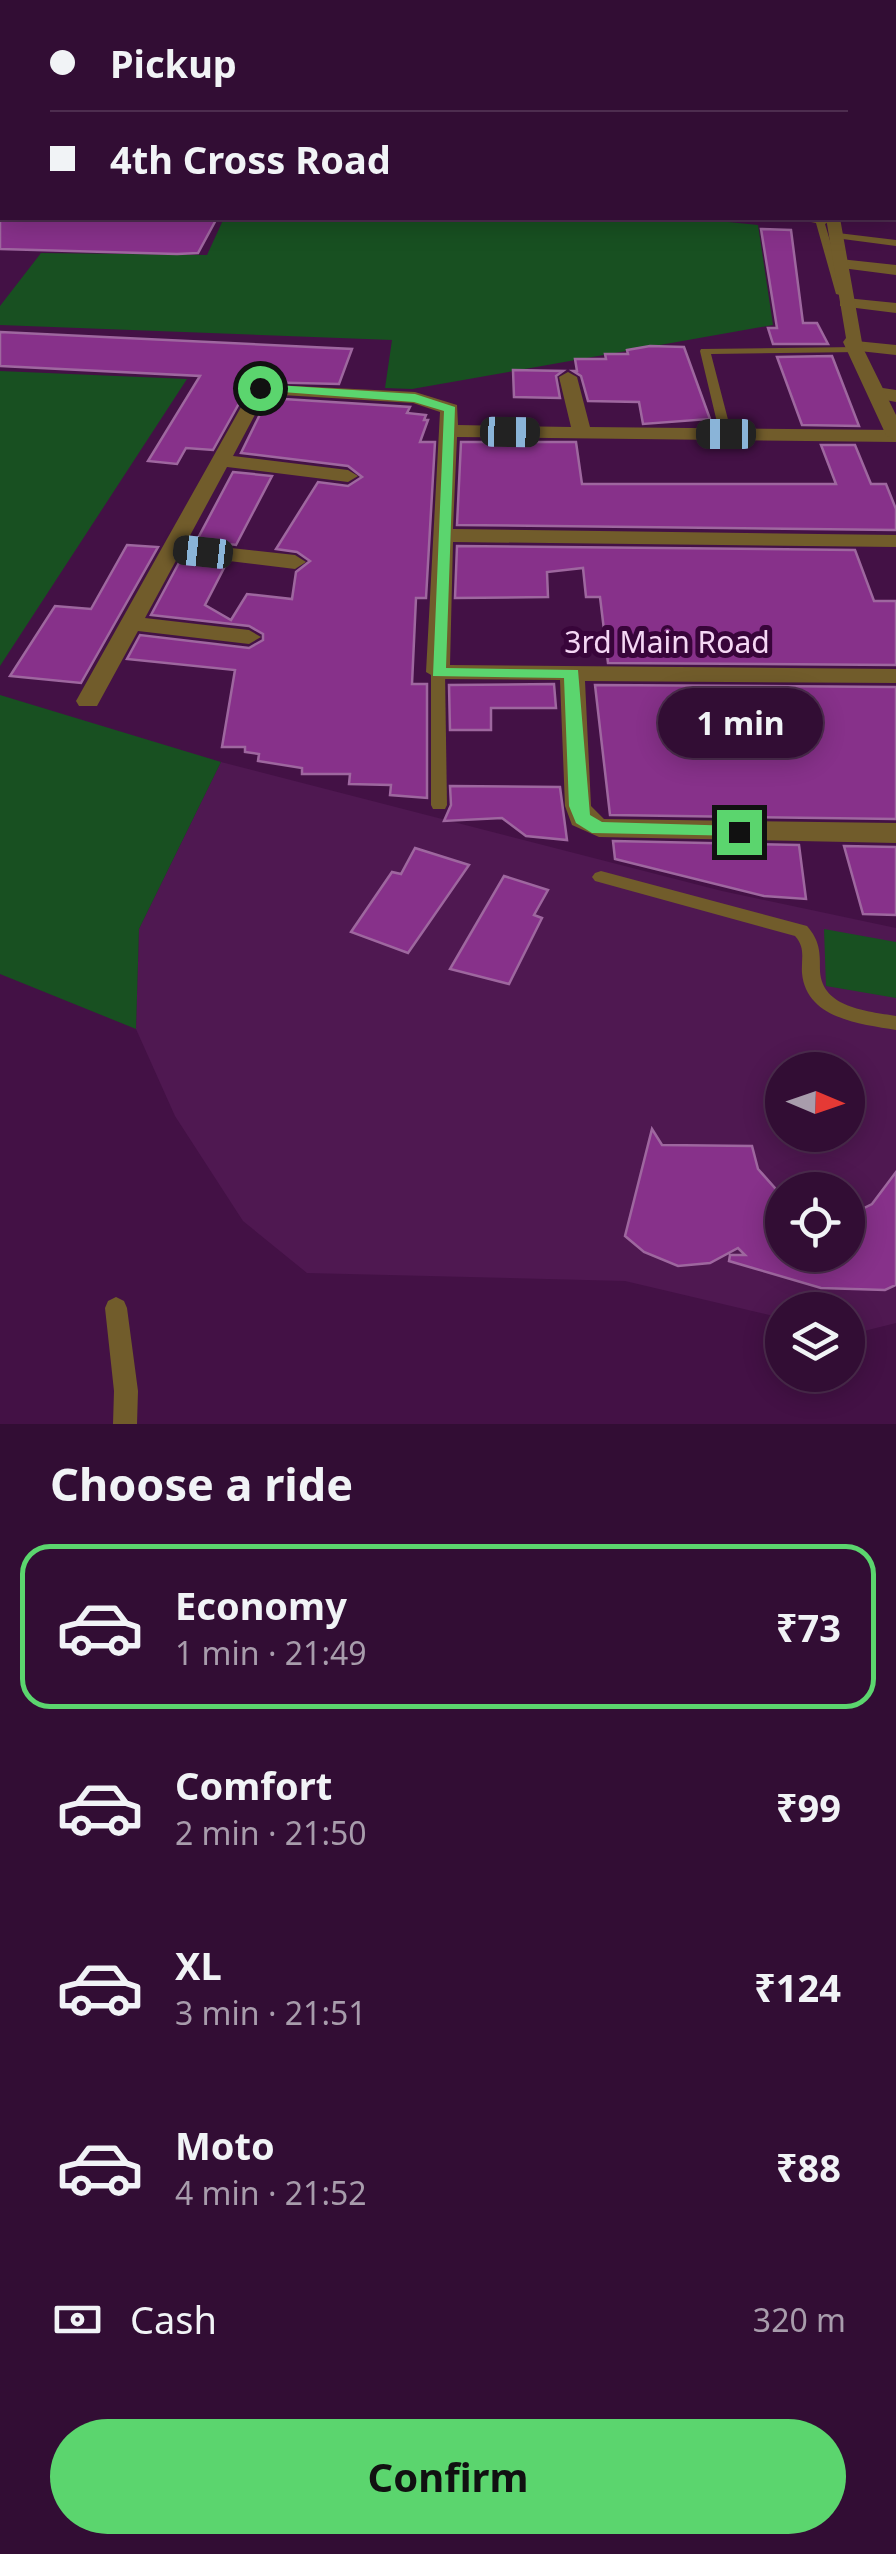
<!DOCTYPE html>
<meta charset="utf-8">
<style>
:root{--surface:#320d34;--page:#3a163c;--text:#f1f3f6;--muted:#a89cac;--line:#4d2d4f;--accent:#5bd56e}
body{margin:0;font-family:"Noto Sans",sans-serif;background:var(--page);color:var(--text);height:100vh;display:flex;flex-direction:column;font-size:38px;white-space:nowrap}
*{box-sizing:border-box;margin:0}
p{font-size:32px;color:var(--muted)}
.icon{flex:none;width:55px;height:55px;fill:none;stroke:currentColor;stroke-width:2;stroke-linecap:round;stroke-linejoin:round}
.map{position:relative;height:1424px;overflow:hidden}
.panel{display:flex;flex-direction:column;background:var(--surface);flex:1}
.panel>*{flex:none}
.banner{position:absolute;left:0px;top:0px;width:898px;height:220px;box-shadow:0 5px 25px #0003,0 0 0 2px var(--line);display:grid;align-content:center;height:220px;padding:0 50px;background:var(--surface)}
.needle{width:65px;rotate:92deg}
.buttons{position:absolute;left:765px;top:1052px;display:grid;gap:20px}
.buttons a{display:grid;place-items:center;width:100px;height:100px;border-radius:50%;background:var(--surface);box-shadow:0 5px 25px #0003,0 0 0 2px var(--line);font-size:50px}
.end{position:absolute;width:45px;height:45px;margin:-22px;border:12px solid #5bd56e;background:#111;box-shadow:0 0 0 5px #111}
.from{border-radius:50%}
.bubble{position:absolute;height:70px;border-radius:35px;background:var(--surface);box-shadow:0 5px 25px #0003,0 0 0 2px var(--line);font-size:32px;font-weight:700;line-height:70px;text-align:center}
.car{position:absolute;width:30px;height:60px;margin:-30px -15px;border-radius:12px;box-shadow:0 0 8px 2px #0007;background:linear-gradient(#222 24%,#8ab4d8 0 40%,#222 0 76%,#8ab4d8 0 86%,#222 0)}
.banner b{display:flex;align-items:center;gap:35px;height:95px;font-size:38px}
.banner b+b{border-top:2px solid var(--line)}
.banner i{width:25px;height:25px;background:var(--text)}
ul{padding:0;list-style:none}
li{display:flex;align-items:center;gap:30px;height:165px;margin:0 20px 15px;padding:0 30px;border:5px solid transparent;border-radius:30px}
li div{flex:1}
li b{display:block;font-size:38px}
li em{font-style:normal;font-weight:700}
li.selected{border-color:var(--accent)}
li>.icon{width:90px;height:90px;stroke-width:1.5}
h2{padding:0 50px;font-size:45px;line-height:120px}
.pay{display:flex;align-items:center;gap:25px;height:110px;padding:0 50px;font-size:38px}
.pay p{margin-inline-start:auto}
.action{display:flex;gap:20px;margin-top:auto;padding:20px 50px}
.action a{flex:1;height:115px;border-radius:60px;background:var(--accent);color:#111;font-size:40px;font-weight:700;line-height:115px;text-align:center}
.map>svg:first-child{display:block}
.built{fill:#4f1851;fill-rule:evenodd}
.green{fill:#185021}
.building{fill:#87318a;stroke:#9e679f;stroke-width:2.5}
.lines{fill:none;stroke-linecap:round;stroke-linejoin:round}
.service{fill:#715c2b;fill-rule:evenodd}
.minor{fill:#715c2b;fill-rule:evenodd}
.tertiary{fill:#715c2b;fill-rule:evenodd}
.secondary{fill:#99771e;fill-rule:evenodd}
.route{fill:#5bd56e}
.labels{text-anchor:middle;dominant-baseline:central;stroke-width:10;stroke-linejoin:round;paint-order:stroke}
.street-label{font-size:30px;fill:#f5d7f5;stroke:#38053a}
</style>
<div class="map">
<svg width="896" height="1424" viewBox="0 0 896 1424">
<rect width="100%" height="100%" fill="#431145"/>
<path class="built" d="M 221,762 L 722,891 L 896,928 L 896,1323 L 852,1334 L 848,1333 L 848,1310 L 782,1310 L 782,1318 L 625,1281 L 307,1273 L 243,1221 L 175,1116 L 136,1029 L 139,929 ZM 782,1070 L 848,1070 L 848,1135 L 782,1135 ZM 782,1190 L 848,1190 L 848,1255 L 782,1255 Z"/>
<g class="green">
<path d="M 224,218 L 688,218 L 758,225 L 773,325 L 412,389 L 385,388 L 392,340 L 0,325 L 0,306 L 41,253 L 207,255 Z"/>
<path d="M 0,371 L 187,379 L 0,666 Z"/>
<path d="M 0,695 L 221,762 L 139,929 L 136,1029 L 0,974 Z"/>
<path d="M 824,929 L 896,942 L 896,998 L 826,986 Z"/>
</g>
<g class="building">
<path d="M 0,218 L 217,218 L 198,253 L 177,254 L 0,249 Z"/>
<path d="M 761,229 L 791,230 L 803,323 L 817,323 L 828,344 L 773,344 L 768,328 L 777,328 Z"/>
<path d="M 0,332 L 352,349 L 339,384 L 251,382 L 213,450 L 186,448 L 177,464 L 148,461 L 200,376 L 0,366 Z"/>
<path d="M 650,346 L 684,347 L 710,419 L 643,424 L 639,402 L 588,401 L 581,376 L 573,371 L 577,371 L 575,359 L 606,359 L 605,354 L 628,354 L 627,350 Z"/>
<path d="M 832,356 L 859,426 L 802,425 L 777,357 Z"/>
<path d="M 513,370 L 563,371 L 556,376 L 560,398 L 514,397 Z"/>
<path d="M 268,398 L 410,407 L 407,413 L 426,415 L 424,420 L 428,420 L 420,442 L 435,442 L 426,598 L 416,598 L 412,684 L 427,684 L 427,798 L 390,795 L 391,785 L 349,784 L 350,774 L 302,774 L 302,768 L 258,761 L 259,754 L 245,752 L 245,747 L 222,747 L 235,670 L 127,659 L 140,635 L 249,648 L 263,640 L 263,634 L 249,626 L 151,615 L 181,559 L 226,564 L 205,605 L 231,620 L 247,594 L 292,599 L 296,572 L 310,561 L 297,552 L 276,549 L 318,482 L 348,486 L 362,477 L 348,466 L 241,453 Z"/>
<path d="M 461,442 L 576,442 L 582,484 L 836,484 L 821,445 L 855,445 L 871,484 L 886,484 L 896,509 L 896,530 L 457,525 Z"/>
<path d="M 233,472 L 272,476 L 236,545 L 197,540 Z"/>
<path d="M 127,545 L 158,547 L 81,683 L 10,676 L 55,606 L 91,609 Z"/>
<path d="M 457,546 L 855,550 L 874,601 L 896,601 L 896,665 L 608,663 L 600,597 L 586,597 L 583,568 L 547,572 L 548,597 L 455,598 Z"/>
<path d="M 554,684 L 556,708 L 491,708 L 491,730 L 450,730 L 449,685 Z"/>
<path d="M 595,685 L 896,687 L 896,819 L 610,815 Z"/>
<path d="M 450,786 L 560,787 L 567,840 L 526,836 L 502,818 L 444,821 L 451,805 Z"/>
<path d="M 613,841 L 799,845 L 806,899 L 764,896 L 615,859 Z"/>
<path d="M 844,846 L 896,847 L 896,915 L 863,914 Z"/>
<path d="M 415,848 L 469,865 L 408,953 L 351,932 L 392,872 L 401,874 Z"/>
<path d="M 504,876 L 548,890 L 534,915 L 542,918 L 509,984 L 450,969 Z"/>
<path d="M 652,1129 L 662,1145 L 752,1146 L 758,1169 L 782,1196 L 782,1255 L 848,1255 L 848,1216 L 872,1204 L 896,1172 L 896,1285 L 885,1290 L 821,1288 L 729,1261 L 730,1255 L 745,1255 L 738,1248 L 710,1263 L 678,1266 L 644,1252 L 625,1236 Z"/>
</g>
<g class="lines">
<g class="service">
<path d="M 791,218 L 817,218 L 830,221 L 825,224 L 846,294 L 844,296 L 836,294 L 816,223 Z"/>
<path d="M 838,233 L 896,240 L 896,246 L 835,238 L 835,234 Z"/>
<path d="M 856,347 L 860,348 L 860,352 L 711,354 L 732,435 L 726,438 L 720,435 L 700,351 L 701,349 Z"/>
<path d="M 438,668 L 445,672 L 447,805 L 445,809 L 433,809 L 431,805 L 431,672 Z"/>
<path d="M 601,871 L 807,926 C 820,941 820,952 820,971 C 822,1008 867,1011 896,1016 L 896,1030 C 861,1024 806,1019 802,973 C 801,959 806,948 795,936 L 595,881 L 592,877 L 595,873 Z"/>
<path d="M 116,1297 L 124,1301 L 127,1308 L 138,1391 L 137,1424 L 113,1424 L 114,1391 L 105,1308 L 108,1301 Z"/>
</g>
<g class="minor">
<path d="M 0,0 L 38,0 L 39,2 L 0,4 Z"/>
<rect x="575" y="0" width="10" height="2"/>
<path d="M 625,0 L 635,0 L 636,2 L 626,2 Z"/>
<path d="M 757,0 L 842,0 L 843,2 L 760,2 Z"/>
<path d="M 895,1 L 896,1 L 896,7 L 891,2 Z"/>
<rect x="895" y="33" width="1" height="6"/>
<rect x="895" y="55" width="1" height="6"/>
<rect x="895" y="87" width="1" height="8"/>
<rect x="895" y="108" width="1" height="8"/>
<rect x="895" y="131" width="1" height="8"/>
<rect x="895" y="154" width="1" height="8"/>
<rect x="895" y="176" width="1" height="8"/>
<path d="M 840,259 L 896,265 L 896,275 L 834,267 L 834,261 Z"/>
<path d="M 846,298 L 896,303 L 896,313 L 840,306 L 840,300 Z"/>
<path d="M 856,341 L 896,345 L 896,355 L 850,350 L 847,346 Z"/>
<path d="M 568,372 L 577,377 L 590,427 L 896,430 L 896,442 L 457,437 L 453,529 L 896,535 L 896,547 L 453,542 L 450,665 L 896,669 L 896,683 L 585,681 L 591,806 L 604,819 L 896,823 L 896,843 L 599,837 L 572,825 L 565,806 L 560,680 L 438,679 L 426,672 L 440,412 L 413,403 L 266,394 L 233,456 L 348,470 L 358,476 L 348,482 L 227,467 L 186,543 L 295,555 L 306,562 L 295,569 L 179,555 L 145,618 L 249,630 L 261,637 L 249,644 L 138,631 L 97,706 L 79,706 L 76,701 L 254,384 L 415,392 L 457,405 L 458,425 L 571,427 L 559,377 Z"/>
<path d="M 876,387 L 896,390 L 896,402 L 870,397 L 867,393 Z"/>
</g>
<path class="tertiary" d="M 826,218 L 840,218 L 863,348 L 896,415 L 896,441 L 886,435 L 843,342 L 846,338 Z"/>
<g class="secondary">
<path d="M 699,0 L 710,0 L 711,2 L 701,2 Z"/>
<rect x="0" y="185" width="2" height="8"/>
</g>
</g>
<path class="route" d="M 260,384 L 415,394 L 455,407 L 446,668 L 578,670 L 590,815 L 602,822 L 739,826 L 746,828 L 746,836 L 592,833 L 576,823 L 569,806 L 564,678 L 433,676 L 444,411 L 414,402 L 256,390 Z"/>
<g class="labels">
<g class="street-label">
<text x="667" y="641">3rd Main Road</text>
</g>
</g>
</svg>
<div class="buttons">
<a><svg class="needle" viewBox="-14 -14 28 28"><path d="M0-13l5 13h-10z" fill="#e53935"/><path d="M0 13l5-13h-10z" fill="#a89cac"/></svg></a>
<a><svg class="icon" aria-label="locate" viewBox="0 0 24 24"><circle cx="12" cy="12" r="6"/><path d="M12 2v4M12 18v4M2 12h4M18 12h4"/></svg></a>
<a><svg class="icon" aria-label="layers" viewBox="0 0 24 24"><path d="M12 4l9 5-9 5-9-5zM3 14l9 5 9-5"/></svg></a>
</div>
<i class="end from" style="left:260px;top:388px"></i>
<i class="end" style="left:739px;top:832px"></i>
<div class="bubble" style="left:658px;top:688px;width:165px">1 min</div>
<i class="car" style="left:510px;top:432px;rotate:91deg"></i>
<i class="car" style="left:726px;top:434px;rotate:270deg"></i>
<i class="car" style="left:203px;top:552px;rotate:276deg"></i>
<div class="banner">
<b><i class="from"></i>Pickup</b>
<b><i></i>4th Cross Road</b>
</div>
</div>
<section class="panel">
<h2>Choose a ride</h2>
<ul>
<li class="selected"><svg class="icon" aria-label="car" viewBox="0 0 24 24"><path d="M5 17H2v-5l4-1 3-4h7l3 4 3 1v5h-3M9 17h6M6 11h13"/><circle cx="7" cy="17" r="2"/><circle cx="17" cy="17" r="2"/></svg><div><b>Economy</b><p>1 min · 21:49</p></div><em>₹73</em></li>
<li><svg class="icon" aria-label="car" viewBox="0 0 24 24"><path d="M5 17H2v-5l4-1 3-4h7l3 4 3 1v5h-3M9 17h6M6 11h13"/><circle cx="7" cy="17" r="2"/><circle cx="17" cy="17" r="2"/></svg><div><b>Comfort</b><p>2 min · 21:50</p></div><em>₹99</em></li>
<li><svg class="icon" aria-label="car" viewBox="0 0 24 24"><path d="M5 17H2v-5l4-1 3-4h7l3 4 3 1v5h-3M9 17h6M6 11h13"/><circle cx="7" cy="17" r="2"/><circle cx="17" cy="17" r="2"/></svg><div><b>XL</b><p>3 min · 21:51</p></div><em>₹124</em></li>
<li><svg class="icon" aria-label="car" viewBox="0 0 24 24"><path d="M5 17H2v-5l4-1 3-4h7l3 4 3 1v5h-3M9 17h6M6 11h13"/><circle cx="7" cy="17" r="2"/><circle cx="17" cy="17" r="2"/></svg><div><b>Moto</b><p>4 min · 21:52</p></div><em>₹88</em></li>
</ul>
<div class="pay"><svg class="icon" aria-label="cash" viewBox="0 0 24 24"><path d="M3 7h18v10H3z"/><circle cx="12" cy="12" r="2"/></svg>Cash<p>320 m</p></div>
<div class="action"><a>Confirm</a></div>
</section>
